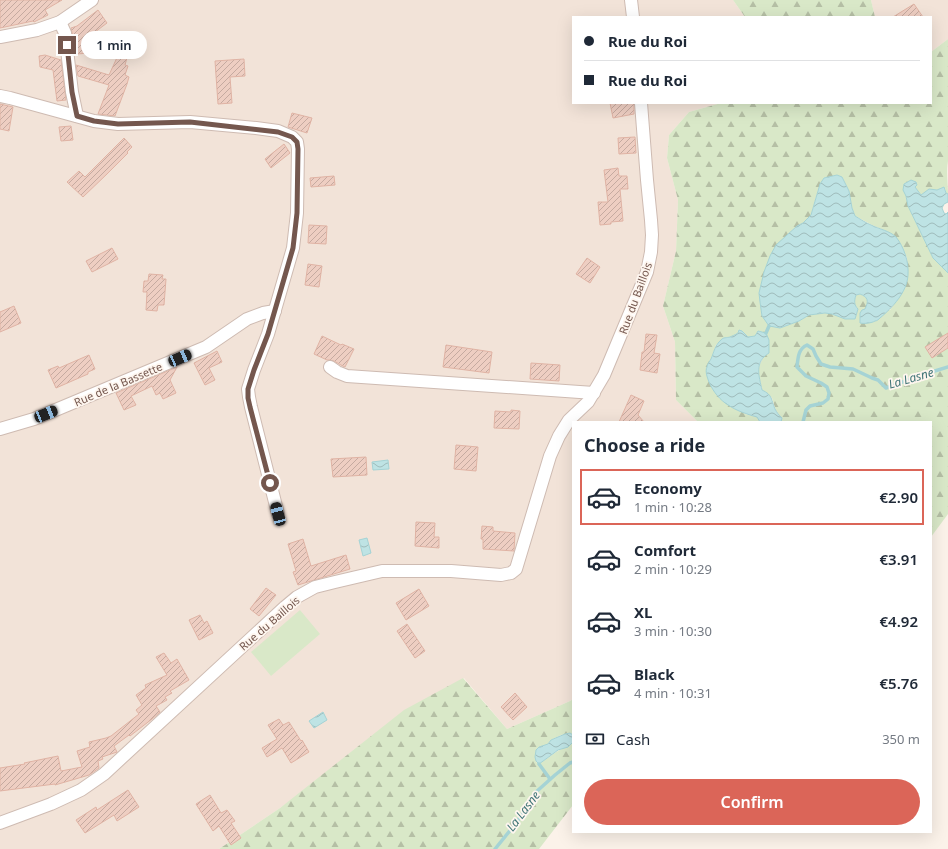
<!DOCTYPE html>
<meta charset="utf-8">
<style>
:root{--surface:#fff;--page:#f2f2f3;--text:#1f2937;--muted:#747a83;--line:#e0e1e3;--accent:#db6558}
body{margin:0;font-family:"Noto Sans",sans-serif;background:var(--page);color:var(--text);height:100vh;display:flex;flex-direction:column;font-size:15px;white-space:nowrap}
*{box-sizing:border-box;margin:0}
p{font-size:13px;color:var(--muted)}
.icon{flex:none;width:22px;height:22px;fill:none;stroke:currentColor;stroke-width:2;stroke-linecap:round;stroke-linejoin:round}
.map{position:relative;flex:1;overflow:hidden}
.details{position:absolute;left:572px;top:421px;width:360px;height:412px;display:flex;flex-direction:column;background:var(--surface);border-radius:0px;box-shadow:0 4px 16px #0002}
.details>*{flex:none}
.hud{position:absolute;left:572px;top:16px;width:360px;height:88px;border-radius:0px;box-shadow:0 4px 16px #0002;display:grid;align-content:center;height:88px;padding:0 12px;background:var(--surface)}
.end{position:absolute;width:18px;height:18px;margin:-9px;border:5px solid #74574e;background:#fff;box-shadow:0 0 0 2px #fff}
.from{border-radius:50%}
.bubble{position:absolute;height:28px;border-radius:14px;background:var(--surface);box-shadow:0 4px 16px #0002;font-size:13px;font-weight:600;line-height:28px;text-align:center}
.car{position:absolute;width:12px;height:24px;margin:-12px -6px;border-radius:5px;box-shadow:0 0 3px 1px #0007;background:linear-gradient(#222 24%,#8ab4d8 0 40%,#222 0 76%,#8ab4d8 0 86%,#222 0)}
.hud b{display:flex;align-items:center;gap:14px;height:38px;font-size:15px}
.hud b+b{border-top:1px solid var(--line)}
.hud i{width:10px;height:10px;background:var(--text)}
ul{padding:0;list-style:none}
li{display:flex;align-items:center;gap:12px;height:56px;margin:0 8px 6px;padding:0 4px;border:2px solid transparent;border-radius:0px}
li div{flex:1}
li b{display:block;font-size:15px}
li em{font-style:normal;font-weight:600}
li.current{border-color:var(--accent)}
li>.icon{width:36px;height:36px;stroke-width:1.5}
h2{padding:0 12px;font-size:18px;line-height:48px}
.pay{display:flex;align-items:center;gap:10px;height:44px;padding:0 12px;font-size:15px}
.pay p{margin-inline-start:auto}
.action{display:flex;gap:8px;margin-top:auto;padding:8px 12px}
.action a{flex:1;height:46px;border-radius:24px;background:var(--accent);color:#fff;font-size:16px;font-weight:600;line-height:46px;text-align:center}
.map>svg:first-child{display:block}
.residential{fill:#f2e3d8}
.forest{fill:url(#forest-firs);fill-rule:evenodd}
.pitch{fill:#d9e8c8}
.water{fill:url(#water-waves);stroke:#a5d3d5}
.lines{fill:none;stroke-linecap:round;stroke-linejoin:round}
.stream{stroke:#a5d3d5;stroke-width:3.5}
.building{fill:url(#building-hatch);stroke:#e0b3a4}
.minor-casing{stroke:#cebbb2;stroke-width:14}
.minor{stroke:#fff;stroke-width:12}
.route{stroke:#74574e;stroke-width:5}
.labels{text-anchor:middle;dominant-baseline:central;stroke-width:3.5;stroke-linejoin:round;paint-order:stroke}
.street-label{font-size:11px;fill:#74574e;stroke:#fef6ef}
.water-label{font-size:12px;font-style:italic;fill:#427678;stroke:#fef6ef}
</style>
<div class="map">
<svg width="948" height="849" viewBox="0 0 948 849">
<defs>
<pattern id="forest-firs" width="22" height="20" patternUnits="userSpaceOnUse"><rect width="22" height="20" fill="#d9e8c8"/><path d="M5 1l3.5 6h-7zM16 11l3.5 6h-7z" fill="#b5bfa5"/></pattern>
<pattern id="water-waves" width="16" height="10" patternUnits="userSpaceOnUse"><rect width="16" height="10" fill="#bee3e4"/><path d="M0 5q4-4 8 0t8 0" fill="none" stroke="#9fbbbb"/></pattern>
<pattern id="building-hatch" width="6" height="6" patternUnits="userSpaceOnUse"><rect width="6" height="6" fill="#eecec2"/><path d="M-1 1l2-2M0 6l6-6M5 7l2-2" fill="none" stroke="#c5aaa0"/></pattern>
</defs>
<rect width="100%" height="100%" fill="#fbf2e9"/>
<g class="residential">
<path d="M 0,0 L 733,0 L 745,17 L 573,17 L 573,103 L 721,103 L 689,112 L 669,135 L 667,158 L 678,200 L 676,251 L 663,306 L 675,342 L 676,400 L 698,422 L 573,422 L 573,699 L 570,701 L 507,729 L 464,678 L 280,808 L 219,849 L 0,849 Z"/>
<path d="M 871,0 L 948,0 L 948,39 L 931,52 L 931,17 L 875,17 Z"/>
</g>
<g class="forest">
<path d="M 733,0 L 871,0 L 875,17 L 745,17 Z"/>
<path d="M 948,39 L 948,161 C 946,171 948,183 948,194 L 946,193 L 945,188 L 921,195 L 915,187 L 916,182 L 906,196 L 908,206 L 933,258 L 948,273 L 948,514 L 931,537 L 931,422 L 781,422 L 782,418 L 776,411 L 772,398 L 762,390 L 758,371 L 760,364 L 764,356 L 769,353 L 769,340 L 755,336 L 748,337 L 742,331 L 731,337 L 724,338 L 716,345 L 711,360 L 707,367 L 745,414 L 757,417 L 760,422 L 698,422 L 676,400 L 675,342 L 663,306 L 676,251 L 678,200 L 667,158 L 669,135 L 689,112 L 721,103 L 931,103 L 931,52 ZM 837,175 L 842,177 L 849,191 L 852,208 L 855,216 L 872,225 L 886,231 L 902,247 L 907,258 L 908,274 L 906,284 L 900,295 L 890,310 L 865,309 C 869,301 868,297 860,294 L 856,295 C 854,301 854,305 858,309 L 856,314 L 845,319 L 832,314 L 825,313 L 809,315 L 799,321 L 780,328 L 762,316 L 759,293 L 787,235 L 797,226 L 803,223 L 811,215 L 818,190 L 824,178 Z"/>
<path d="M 463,678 L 507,729 L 570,701 L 573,699 L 573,735 L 570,733 L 561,735 L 551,740 L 548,744 L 539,747 L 536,750 L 535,757 L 537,763 C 545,761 550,756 556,752 C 563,748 567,747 573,742 L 573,805 L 539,849 L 219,849 L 280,808 L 404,710 Z"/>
</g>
<path class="pitch" d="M 300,610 L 320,634 L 271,676 L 251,652 Z"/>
<g class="water">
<path d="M 837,175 L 842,177 L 849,191 L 852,208 L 855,216 C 860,219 866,223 871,225 C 879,229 890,231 896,237 C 904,247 909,262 908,275 C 907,292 893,307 880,318 C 879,319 877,321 875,321 C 872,323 864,324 860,323 L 860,313 L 862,310 L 865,309 C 869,301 868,297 860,294 L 856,295 C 854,301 854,305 858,309 L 855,319 L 845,319 L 832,314 L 825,313 L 809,315 L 799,321 L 780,328 L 769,326 L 762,316 L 760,302 L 759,293 L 764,272 L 770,256 L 776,245 L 797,226 L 803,223 L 811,215 L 820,184 L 824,178 Z"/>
<path d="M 911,180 L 916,182 L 917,185 L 915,187 L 921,195 L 929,189 L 937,190 L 944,187 L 946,193 L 948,194 L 948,202 L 944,204 L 942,208 L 944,213 L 946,214 L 948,212 L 948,273 L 933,258 L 908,206 L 906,196 L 903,190 L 904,184 Z"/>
<path d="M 739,330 L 742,331 L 748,337 L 755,336 L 758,331 L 766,333 L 769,340 L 769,353 C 754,362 759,376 762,390 C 773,395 771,400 775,409 C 777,413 779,415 782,418 L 781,422 L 760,422 L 757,417 C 735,411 718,403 709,382 C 707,377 705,371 707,367 C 707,364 710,361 711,359 C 714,352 715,345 721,340 C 723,337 727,338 730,337 C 732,336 735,335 738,333 Z"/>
<path d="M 388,460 L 389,469 L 373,470 L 372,462 Z"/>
<path d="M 367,538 L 371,553 L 363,556 L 359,540 Z"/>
<path d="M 323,712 L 327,720 L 314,728 L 309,721 Z"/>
<path d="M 570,733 L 573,735 L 573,742 L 568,747 L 558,750 L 550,756 L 539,764 L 536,761 L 535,757 L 536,750 L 539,747 L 548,744 L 551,740 L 565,734 Z"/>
</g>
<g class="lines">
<g class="stream">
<path d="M 766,333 L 769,326"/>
<path d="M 803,422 L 806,410 L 810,406 L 823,403 L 828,399 L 829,393 L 827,387 L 821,383 L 806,376 L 797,367 C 798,358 798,349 807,345 L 813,349 L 816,356 L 821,364 L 830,367 L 853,369 L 872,378 L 878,380 L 886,388 L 925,374 L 948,367"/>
<path d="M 539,764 L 550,779"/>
<path d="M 495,849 L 517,822 L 536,792 L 555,775 L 570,763 L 573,762"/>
</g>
</g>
<g class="building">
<path d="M 0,0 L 62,0 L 45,10 L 48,15 L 34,22 L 33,21 L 0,28 Z"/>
<path d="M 914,4 L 923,17 L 893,17 Z"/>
<path d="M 98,10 L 107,23 L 87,38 L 89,53 L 77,54 L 71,28 L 77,26 Z"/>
<path d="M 120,51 L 128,54 L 125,65 L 128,66 L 125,75 L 129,77 L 127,84 L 115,116 L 98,114 L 109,85 L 78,76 L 76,65 L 109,75 Z"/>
<path d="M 45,55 L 61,60 L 66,100 L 57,101 L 53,70 L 40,67 L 39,56 Z"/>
<path d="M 244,59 L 245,76 L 230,77 L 232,103 L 218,104 L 215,61 Z"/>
<path d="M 610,103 L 634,103 L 634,114 L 613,118 Z"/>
<path d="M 0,104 L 13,107 L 9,131 L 0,129 Z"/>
<path d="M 292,113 L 312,118 L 307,133 L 288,127 Z"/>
<path d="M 71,126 L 73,140 L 61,141 L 59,127 Z"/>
<path d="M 635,137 L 636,153 L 619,154 L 618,138 Z"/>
<path d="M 124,138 L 132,147 L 127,152 L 128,153 L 107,174 L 83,197 L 67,182 L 79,171 L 85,177 Z"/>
<path d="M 284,144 L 290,153 L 271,168 L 265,159 Z"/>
<path d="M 618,168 L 619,176 L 627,176 L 628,189 L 620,189 L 623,221 L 611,222 L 611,224 L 600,225 L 598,202 L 608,202 L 604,170 Z"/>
<path d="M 334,176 L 335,185 L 311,187 L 310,178 Z"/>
<path d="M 309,225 L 327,226 L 326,244 L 308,243 Z"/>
<path d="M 112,248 L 118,259 L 92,272 L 86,261 Z"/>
<path d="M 587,258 L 600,267 L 590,283 L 576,274 Z"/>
<path d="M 308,264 L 322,266 L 319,287 L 305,285 Z"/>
<path d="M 149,274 L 163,275 L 162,279 L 166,279 L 164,305 L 158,305 L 157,311 L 146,310 L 147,292 L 143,292 L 144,281 L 148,281 Z"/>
<path d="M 14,306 L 21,323 L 0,332 L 0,312 Z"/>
<path d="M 948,333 L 948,348 L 932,358 L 925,347 Z"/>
<path d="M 646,334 L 657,335 L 654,353 L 660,354 L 657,373 L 640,370 L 642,352 L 644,352 Z"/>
<path d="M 322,336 L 341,345 L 342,344 L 354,349 L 345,367 L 341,365 L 334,361 L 330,360 L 327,360 L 314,354 Z"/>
<path d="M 446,345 L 492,352 L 489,373 L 443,367 Z"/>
<path d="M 217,351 L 222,362 L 209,368 L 215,380 L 205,385 L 194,363 Z"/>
<path d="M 89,355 L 95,369 L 88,372 L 88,374 L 56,388 L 48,370 L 58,366 L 59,368 Z"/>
<path d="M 531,363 L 560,365 L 559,381 L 530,379 Z"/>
<path d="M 177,367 L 170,380 L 176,393 L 163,399 L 160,393 L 156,395 L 152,386 L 131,396 L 136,405 L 124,410 L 116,393 Z"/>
<path d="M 631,395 L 644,401 L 638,415 L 644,422 L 619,422 Z"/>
<path d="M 511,410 L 520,411 L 519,429 L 494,428 L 495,411 L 511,412 Z"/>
<path d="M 456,445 L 478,447 L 476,471 L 454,469 Z"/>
<path d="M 366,457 L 367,475 L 333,477 L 331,459 Z"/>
<path d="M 416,522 L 435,523 L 434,537 L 439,537 L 439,548 L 415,546 Z"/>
<path d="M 482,526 L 493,527 L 493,531 L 515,533 L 514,551 L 483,549 L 483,539 L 481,539 Z"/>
<path d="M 303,539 L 311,566 L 346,555 L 350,569 L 298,585 L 293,572 L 296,571 L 288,544 Z"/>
<path d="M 266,588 L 276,595 L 259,616 L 250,609 Z"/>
<path d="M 419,589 L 429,606 L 406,620 L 396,603 Z"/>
<path d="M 200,615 L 204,623 L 207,621 L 213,633 L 199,640 L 189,620 Z"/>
<path d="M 407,624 L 425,651 L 415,658 L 397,631 Z"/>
<path d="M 164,653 L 171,663 L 177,659 L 189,680 L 170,691 L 172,693 L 165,697 L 167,700 L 156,706 L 160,712 L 152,719 L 130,736 L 129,735 L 114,746 L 117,752 L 102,757 L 103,759 L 98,761 L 99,768 L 89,775 L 55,785 L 55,784 L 0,791 L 0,768 L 25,764 L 24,763 L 58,756 L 61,771 L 82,767 L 77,751 L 90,747 L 89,742 L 106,738 L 111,736 L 139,714 L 136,710 L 142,705 L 136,695 L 146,688 L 145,685 L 167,675 L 156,657 Z"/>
<path d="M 515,693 L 527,707 L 513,720 L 501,707 Z"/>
<path d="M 279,719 L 283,725 L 289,722 L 301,741 L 302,740 L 309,752 L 291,763 L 282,748 L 267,757 L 262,748 L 277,739 L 268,725 Z"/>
<path d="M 128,790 L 139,807 L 117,821 L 114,815 L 85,833 L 76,820 L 96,807 L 97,810 Z"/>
<path d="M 210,795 L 221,813 L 227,810 L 235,821 L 231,823 L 241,838 L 231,845 L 219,826 L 213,831 L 196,804 Z"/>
</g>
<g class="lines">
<g class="minor-casing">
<g id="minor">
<path d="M 631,0 L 633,17"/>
<path d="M 60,22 L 65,33 L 72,92 L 77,116"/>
<path d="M 0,37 L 37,30 L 60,22 L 92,0"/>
<path d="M 0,96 L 10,98 L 94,121 L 118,124 L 190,122 L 256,128 L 278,131 L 292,137 L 297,142 L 298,149 L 297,213 L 293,248 L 268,334 L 254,370 L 248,389 L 249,397 L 251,407 L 278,514"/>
<path d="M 330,367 L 337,372 L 347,376 L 594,393"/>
<path d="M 0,429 L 34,419 L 194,352 L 206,347 L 247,319 L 263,313 L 275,311"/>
<path d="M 0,823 L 51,804 L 81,790 L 104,774 L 285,607 L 297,597 L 315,587 L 335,582 L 382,571 L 451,571 L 501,575 L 511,573 L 516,569 L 550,456 L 559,436 L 569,420 L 588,402 L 604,375 L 647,272 L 651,252 L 652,235 L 651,220 L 647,180 L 641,103"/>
</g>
</g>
<use href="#minor" class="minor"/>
</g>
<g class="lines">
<path class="route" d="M 67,45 L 72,92 L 77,116 L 94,121 L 118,124 L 190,122 L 278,132 L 292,137 L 297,142 L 298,149 L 297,213 L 293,248 L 268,334 L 254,370 L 248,389 L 248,398 L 250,407 L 270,483"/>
</g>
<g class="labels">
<g class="street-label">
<text transform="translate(635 298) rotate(-70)">Rue du Baillois</text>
<text transform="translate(118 384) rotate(-23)">Rue de la Bassette</text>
<text transform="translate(269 623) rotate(-41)">Rue du Baillois</text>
</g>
<g class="water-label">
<text transform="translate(911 378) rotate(-16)">La Lasne</text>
<text transform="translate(523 811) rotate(-53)">La Lasne</text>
</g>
</g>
</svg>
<i class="end from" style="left:270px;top:483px"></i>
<i class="end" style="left:67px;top:45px"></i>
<div class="bubble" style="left:81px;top:31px;width:66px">1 min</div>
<i class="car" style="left:180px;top:358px;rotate:67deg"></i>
<i class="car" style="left:46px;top:414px;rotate:68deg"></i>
<i class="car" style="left:278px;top:514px;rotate:345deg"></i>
<div class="hud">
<b><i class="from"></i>Rue du Roi</b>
<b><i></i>Rue du Roi</b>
</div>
<section class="details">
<h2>Choose a ride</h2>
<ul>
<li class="current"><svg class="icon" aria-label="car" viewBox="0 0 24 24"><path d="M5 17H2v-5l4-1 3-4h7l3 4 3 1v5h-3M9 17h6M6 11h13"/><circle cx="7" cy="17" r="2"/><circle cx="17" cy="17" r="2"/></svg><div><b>Economy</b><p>1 min · 10:28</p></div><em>€2.90</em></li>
<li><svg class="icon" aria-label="car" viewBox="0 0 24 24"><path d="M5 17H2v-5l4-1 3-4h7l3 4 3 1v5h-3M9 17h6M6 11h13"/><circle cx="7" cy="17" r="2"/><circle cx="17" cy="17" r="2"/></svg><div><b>Comfort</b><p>2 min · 10:29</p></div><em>€3.91</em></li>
<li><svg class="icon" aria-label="car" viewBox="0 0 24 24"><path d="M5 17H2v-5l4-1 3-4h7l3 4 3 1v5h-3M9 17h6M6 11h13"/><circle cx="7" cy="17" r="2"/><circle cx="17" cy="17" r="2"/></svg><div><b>XL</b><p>3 min · 10:30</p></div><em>€4.92</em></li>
<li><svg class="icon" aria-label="car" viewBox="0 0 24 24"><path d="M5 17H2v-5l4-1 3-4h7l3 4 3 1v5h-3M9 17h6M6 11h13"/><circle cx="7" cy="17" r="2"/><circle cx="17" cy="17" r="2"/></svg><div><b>Black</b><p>4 min · 10:31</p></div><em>€5.76</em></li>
</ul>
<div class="pay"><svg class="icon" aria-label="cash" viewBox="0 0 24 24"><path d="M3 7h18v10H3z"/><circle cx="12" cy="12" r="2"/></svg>Cash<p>350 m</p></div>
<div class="action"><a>Confirm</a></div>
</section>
</div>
